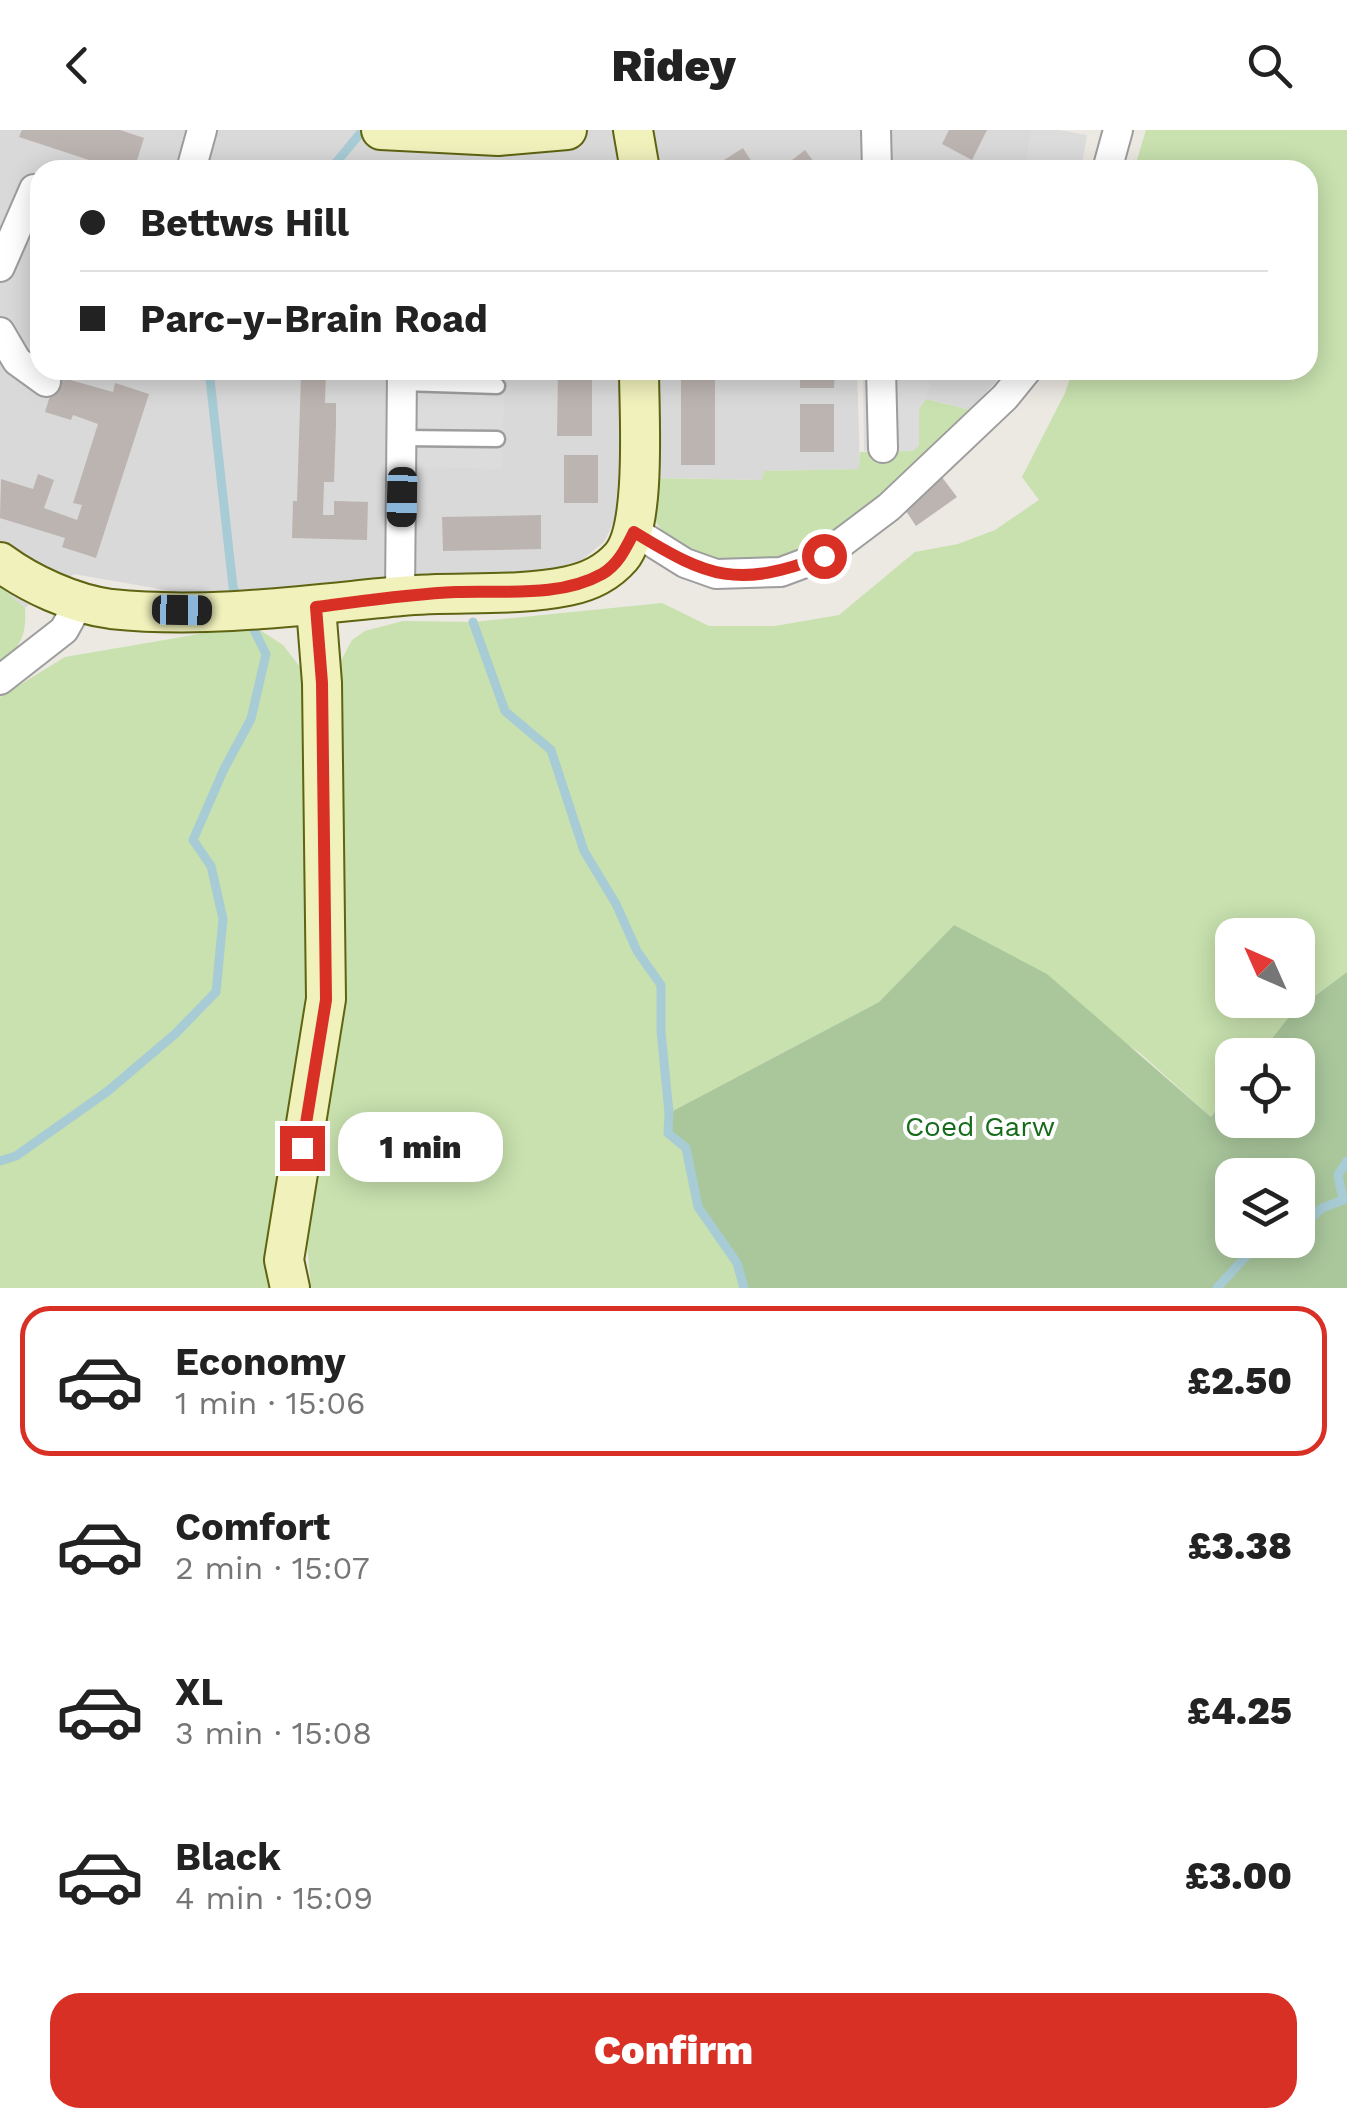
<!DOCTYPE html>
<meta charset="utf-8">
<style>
:root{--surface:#fff;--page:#f2f2f2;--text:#222;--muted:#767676;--line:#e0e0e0;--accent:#d93025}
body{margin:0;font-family:"Work Sans",sans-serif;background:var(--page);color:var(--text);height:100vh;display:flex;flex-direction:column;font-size:38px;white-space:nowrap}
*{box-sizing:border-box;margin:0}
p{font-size:32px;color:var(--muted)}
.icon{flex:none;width:55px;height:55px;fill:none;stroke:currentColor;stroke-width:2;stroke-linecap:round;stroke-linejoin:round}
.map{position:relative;height:1158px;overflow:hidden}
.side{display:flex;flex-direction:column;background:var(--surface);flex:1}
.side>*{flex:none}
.top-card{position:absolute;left:30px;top:30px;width:1288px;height:220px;border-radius:30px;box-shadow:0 5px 25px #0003;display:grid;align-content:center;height:220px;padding:0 50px;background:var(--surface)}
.needle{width:65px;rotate:315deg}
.buttons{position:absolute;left:1215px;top:788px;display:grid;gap:20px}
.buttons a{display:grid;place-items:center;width:100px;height:100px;border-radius:20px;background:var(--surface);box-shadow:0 5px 25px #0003;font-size:50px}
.end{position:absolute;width:45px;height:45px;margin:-22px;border:12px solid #d93025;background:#fff;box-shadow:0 0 0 5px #fff}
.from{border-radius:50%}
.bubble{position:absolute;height:70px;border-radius:30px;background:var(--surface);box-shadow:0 5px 25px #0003;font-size:32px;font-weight:800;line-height:70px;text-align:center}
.car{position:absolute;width:30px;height:60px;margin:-30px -15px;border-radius:12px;box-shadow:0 0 8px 2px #0007;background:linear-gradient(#222 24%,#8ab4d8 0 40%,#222 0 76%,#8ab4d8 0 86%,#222 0)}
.top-card b{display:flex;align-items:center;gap:35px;height:95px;font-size:38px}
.top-card b+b{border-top:2px solid var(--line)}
.top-card i{width:25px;height:25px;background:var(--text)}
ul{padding:18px 0 0;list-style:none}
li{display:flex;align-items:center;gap:30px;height:150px;margin:0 20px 15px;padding:0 30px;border:5px solid transparent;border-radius:30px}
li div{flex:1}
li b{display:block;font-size:38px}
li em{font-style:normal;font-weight:800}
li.active{border-color:var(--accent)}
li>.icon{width:90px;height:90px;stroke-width:1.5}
.button{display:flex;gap:20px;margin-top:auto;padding:20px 50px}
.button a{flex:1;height:115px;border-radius:30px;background:var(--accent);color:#fff;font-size:40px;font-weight:800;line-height:115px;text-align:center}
header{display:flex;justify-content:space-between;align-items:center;height:130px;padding:0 50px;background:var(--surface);font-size:45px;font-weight:800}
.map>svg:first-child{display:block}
.residential{fill:#dad9d9}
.grass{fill:#c8e1ae;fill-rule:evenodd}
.forest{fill:#aac79c;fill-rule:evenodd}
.parking{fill:#dcdcdc}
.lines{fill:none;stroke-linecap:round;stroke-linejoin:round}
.stream{stroke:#a8ccd5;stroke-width:9}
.building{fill:#bcb4b0}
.lane-casing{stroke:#9d9d9d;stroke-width:19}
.street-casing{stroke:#9d9d9d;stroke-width:32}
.secondary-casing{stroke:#5e6411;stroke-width:42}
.lane{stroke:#fff;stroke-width:14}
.street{stroke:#fff;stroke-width:28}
.secondary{stroke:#f0f1bb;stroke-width:38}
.route{stroke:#d93025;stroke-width:12}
.labels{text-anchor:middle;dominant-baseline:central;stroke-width:8;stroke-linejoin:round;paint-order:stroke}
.park-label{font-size:28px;fill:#176c1c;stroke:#fff}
</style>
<header><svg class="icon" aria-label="back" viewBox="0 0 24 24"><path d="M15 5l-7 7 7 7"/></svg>Ridey<svg class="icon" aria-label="search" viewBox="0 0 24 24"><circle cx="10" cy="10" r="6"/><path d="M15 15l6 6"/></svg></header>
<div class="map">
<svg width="1347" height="1158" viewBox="0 0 1347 1158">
<rect width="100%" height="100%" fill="#ece8e2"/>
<g class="residential">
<path d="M 0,0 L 1032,0 L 1025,40 L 40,40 L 40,240 L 857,240 L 860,339 L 764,341 L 763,350 L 620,347 L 617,385 L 604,412 L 574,436 L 561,440 L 448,445 L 339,459 L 183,463 L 74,444 L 25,478 L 0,456 Z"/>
<path d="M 924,240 L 1006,240 L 970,280 L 926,269 L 929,254 Z"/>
</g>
<g class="grass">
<path d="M 1146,0 L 1347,0 L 1347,842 L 1292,883 L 1259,925 L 1232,925 L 1232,959 L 1211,987 L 1140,923 L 954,795 L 879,872 L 669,983 L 686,1018 L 698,1077 L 737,1133 L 744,1158 L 311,1158 L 306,1103 L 333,546 L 352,510 L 365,501 L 403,491 L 473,492 L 662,473 L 709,496 L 775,496 L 839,485 L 915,422 L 958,414 L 995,400 L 1039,370 L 1022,347 L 1065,263 L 1073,240 L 1308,240 L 1308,40 L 1134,40 ZM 1232,805 L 1298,805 L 1298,870 L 1232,870 Z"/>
<path d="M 926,269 L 970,280 C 907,343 781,486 683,418 C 654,398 646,383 652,348 L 762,350 L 764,341 L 859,339 L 860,322 L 913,321 L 919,279 Z"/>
<path d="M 0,456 L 25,478 C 27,505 20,517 0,535 Z"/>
<path d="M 252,495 L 283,515 L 303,541 L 319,822 L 280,1158 L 0,1158 L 0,567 L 65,527 Z"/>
</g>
<path class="forest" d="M 954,795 L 1047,844 L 1211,987 L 1232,959 L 1232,990 L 1298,990 L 1298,925 L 1259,925 L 1292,883 L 1347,842 L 1347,1158 L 744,1158 L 737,1133 L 698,1077 L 686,1018 L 668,1003 L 669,983 L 879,872 ZM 1232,1045 L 1298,1045 L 1298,1110 L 1232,1110 Z"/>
<g class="parking">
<path d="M 1032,0 L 1059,0 L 1087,5 L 1081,40 L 1025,40 Z"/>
<path d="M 419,240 L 505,240 L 502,339 L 417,337 Z"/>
<path d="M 863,240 L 924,240 L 929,254 L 926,269 L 919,279 L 919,316 L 913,321 L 864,321 Z"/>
</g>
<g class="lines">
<g class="stream">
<path d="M 330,40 L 363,0"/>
<path d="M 209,240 L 233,457 L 238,469"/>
<path d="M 473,492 L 505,581 L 551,620 L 584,721 L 616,774 L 637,821 L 661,855 L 661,901 L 669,983 L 668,1003 L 686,1018 L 698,1077 L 737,1133 L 744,1158"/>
<path d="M 0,1031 L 16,1026 L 108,961 L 175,904 L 216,862 L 223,789 L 211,736 L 193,710 L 224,639 L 251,589 L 266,524 L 250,492"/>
<path d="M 1298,1099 L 1322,1078 L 1343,1070 L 1338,1045 L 1347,1031"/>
<path d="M 1217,1158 L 1261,1110"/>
</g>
</g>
<g class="building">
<path d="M 22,0 L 120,0 L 144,8 L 134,40 L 93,40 L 95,32 L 19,7 Z"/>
<path d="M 949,0 L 987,0 L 972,30 L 942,14 Z"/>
<path d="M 743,18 L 757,40 L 708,40 L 724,30 Z"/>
<path d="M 805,20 L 820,40 L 779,40 Z"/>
<path d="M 293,240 L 326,240 L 325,273 L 336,273 L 336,295 L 334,352 L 324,352 L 323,385 L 334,385 L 334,371 L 368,372 L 367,410 L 292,408 L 293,371 L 297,371 L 301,245 L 293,244 Z"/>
<path d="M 558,240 L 592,240 L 592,306 L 557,306 Z"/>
<rect x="681" y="240" width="34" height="95"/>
<path d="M 800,240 L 835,240 L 834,258 L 800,258 Z"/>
<path d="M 56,246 L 113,262 L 115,253 L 149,264 L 96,428 L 62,417 L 65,408 L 0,388 L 1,349 L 33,359 L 38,344 L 54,350 L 44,378 L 77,390 L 82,375 L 73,373 L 98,294 L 73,285 L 71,290 L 45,282 Z"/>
<rect x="800" y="274" width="34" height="48"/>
<rect x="564" y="325" width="34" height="48"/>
<path d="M 938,342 L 957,367 L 916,396 L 904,378 Z"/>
<path d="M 541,385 L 541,419 L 443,421 L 442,387 Z"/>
</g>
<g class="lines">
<g class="lane-casing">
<g id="lane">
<path d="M 402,253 L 497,256"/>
<path d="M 402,308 L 497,309"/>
</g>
</g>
<g class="street-casing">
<g id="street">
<path d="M 876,0 L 877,40"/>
<path d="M 191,40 L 202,0"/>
<path d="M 1107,40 L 1118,0"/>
<path d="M 0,137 L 34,59"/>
<path d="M 0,202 L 17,231 L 46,252"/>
<path d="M 881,240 L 883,318"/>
<path d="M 634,401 L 685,433 L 716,444 L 781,442 L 824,426 L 889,377 L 1005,267 L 1027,240"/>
<path d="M 400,466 L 402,240"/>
<path d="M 0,550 L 64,500 L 80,471"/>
</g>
</g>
<g class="secondary-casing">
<g id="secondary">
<path d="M 381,0 L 498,6 L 567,0"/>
<path d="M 633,0 L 640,40"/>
<path d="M 0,432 C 30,454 73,474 111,479 C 207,489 305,475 401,466 C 456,461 514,467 568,456 C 588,452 607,443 621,427 C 647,397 639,282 639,240"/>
<path d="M 290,1158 L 284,1130 L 326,869 L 322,553 L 316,477"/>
</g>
</g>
<use href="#lane" class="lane"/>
<use href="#street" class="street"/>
<use href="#secondary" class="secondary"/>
</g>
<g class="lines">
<path class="route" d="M 302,1018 L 326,870 L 322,553 L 316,477 C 363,471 409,464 456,462 C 503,460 559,468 602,444 C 618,435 626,418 634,402 C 709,448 737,459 824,426"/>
</g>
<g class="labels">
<g class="park-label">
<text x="980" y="996">Coed Garw</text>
</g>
</g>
</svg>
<div class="buttons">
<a><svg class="needle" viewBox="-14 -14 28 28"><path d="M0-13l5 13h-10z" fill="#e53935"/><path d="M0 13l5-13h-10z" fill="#767676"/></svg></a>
<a><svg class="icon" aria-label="locate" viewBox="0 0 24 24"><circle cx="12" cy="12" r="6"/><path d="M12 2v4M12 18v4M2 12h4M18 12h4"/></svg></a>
<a><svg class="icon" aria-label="layers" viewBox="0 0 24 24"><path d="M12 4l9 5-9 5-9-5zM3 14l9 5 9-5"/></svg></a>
</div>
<i class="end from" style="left:824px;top:426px"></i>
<i class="end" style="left:302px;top:1018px"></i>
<div class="bubble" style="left:338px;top:982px;width:165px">1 min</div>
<i class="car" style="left:402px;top:367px;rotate:181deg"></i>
<i class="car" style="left:182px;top:480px;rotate:91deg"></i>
<div class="top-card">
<b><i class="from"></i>Bettws Hill</b>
<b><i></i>Parc-y-Brain Road</b>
</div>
</div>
<section class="side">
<ul>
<li class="active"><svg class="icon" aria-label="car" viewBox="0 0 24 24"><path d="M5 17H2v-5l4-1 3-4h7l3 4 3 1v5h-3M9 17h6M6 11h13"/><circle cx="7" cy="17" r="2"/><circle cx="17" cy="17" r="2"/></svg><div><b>Economy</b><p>1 min · 15:06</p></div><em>£2.50</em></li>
<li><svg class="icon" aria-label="car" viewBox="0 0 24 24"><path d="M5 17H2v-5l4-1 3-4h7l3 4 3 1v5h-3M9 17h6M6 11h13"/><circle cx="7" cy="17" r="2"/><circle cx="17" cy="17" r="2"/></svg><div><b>Comfort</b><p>2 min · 15:07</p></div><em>£3.38</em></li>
<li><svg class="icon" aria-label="car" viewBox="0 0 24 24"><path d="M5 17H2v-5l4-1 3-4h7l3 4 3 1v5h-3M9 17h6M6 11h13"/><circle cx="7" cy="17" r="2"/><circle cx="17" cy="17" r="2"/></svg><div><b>XL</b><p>3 min · 15:08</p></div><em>£4.25</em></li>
<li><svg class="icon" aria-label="car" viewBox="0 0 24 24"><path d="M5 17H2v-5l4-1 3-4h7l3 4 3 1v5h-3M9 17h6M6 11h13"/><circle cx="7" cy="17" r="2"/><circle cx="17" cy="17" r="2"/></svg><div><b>Black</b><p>4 min · 15:09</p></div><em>£3.00</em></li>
</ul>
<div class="button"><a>Confirm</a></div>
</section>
